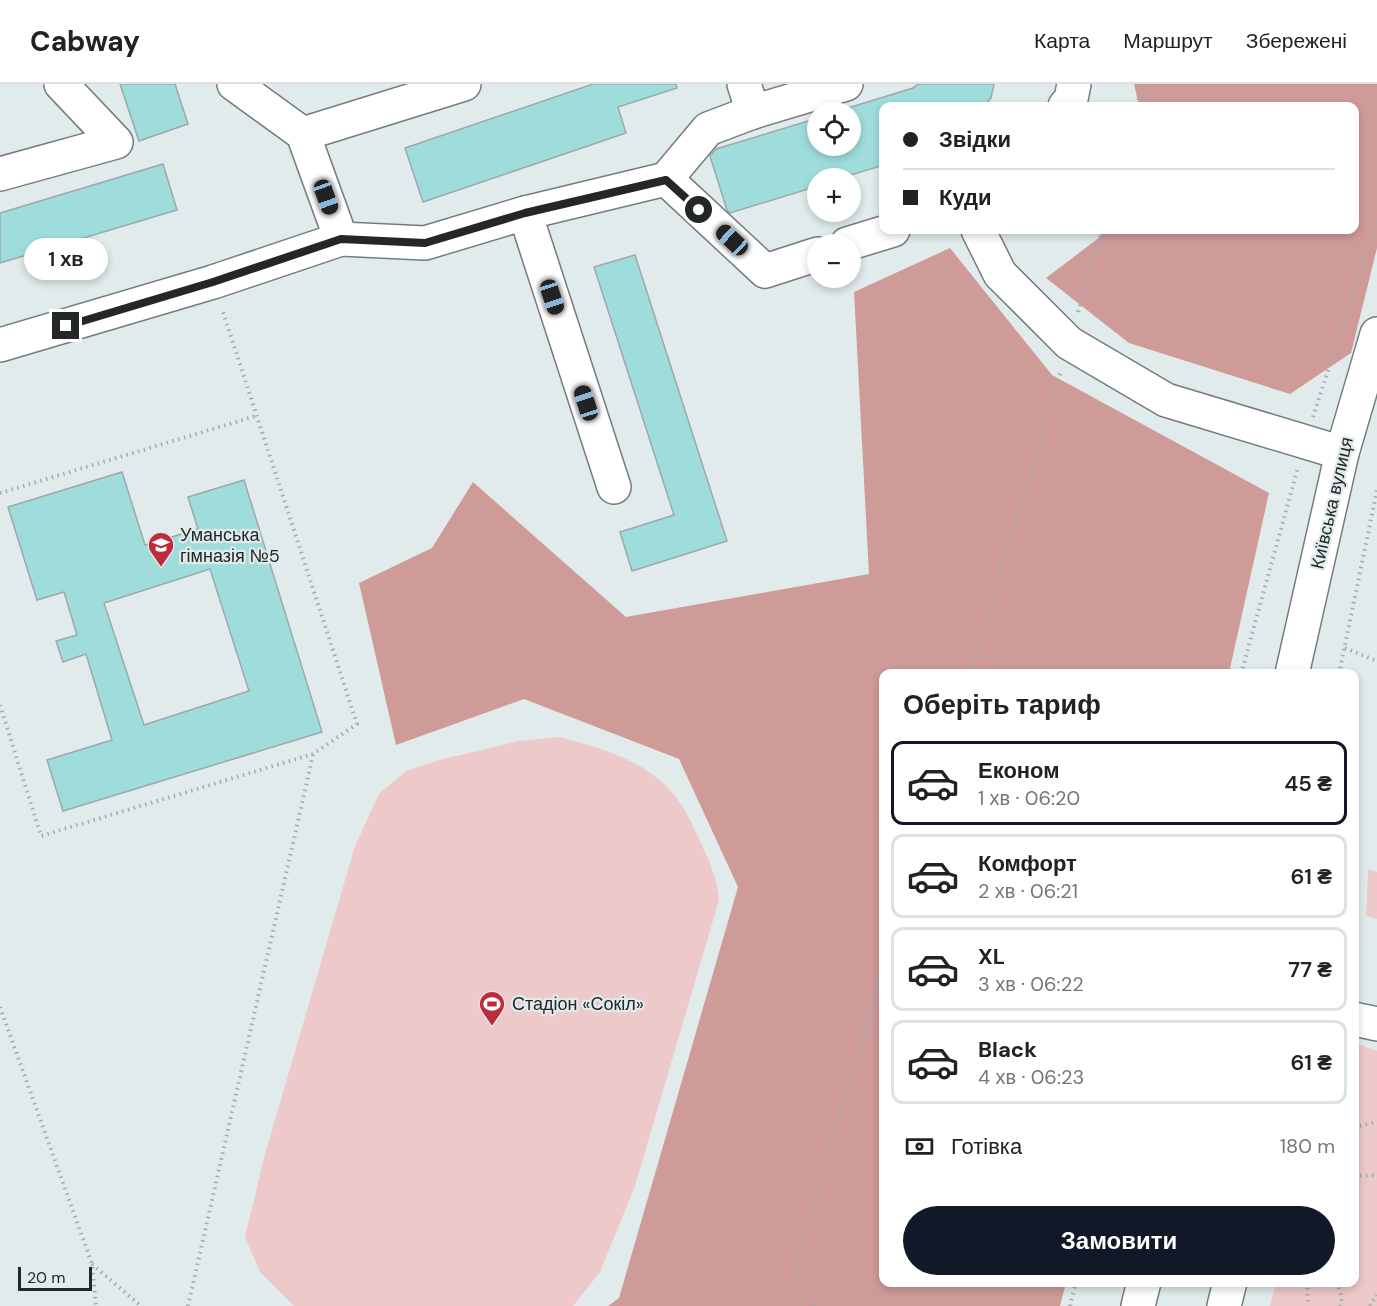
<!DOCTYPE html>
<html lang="uk">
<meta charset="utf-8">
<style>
:root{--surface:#fff;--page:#f2f2f2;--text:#222;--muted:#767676;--line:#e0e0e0;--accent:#111827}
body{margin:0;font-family:"DM Sans",sans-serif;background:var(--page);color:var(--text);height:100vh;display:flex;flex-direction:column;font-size:22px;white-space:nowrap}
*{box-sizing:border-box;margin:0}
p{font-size:20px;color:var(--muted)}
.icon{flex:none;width:33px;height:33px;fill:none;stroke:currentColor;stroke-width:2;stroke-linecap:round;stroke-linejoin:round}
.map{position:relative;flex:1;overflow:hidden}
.panel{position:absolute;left:879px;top:585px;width:480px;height:618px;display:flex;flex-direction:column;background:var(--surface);border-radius:12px;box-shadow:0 3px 9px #0003}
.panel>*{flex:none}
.hud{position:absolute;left:879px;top:18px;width:480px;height:132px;border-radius:12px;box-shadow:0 3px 9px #0003;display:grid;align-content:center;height:132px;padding:0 24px;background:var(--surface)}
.tools{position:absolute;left:807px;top:18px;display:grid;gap:12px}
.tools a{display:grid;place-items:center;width:54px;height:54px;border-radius:50%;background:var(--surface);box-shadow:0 3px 9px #0003;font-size:30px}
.scale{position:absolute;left:18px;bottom:15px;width:74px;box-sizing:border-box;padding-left:6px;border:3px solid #232727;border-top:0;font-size:16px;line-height:21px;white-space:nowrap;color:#232727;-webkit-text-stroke:4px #e1ebeb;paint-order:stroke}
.end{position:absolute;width:27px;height:27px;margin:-14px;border:8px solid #232727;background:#fff;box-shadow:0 0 0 3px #fff}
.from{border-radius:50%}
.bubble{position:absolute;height:42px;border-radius:21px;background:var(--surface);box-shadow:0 3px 9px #0003;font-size:20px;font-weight:600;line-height:42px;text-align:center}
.car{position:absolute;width:18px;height:36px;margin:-18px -9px;border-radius:8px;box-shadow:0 0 4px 2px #0007;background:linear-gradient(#222 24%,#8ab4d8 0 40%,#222 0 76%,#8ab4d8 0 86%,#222 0)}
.hud b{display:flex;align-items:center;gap:21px;height:57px;font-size:22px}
.hud b+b{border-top:2px solid var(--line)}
.hud i{width:15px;height:15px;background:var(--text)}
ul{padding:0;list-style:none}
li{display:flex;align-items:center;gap:18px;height:84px;margin:0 12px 9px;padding:0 12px;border:3px solid var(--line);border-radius:12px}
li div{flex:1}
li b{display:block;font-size:22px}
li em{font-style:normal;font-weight:600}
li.active{border-color:var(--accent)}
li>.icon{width:54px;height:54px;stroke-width:1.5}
h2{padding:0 24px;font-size:27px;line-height:72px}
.pay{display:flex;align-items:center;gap:15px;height:66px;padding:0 24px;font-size:22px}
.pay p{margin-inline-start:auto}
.action{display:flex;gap:12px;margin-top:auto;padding:12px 24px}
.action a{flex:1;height:69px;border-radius:36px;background:var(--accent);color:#fff;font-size:24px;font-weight:600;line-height:69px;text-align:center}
header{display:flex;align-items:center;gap:36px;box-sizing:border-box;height:84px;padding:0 30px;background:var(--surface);border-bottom:2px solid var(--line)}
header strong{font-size:28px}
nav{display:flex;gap:33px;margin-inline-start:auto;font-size:21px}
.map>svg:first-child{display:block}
.green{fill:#edcac9}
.forest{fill:#cf9b99}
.building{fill:#9fdddd;stroke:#9ea8a8;stroke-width:1.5;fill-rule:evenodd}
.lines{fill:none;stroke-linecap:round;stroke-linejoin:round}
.minor-casing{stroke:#737d7d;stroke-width:36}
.major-casing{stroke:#737d7d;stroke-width:36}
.path{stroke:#a3abab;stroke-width:4;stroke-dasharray:1.5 4.5;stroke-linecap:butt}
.minor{stroke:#fff;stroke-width:33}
.major{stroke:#fff;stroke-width:33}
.route{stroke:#232727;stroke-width:8}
.labels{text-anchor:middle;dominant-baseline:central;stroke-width:4.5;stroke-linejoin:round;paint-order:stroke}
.street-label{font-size:18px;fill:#232727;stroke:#e1ebeb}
.poi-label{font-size:18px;fill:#232727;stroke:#e1ebeb;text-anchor:start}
</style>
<header>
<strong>Cabway</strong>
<nav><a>Карта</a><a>Маршрут</a><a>Збережені</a></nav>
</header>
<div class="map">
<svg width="1377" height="1222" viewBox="0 0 1377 1222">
<rect width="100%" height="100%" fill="#e1ebeb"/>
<g class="green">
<path d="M 560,653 C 600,664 642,675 671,707 C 683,720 692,739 699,755 C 709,775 717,794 719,816 L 635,1102 L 600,1188 L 573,1222 L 294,1222 L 260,1188 L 245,1153 L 265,1070 L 355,762 L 379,710 L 406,687 L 439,676 L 519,657 Z"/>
<path d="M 1368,785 L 1377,788 L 1377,835 L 1366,832 Z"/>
<path d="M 1355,959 L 1377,967 L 1377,1222 L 1270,1222 L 1276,1199 L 1354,1198 Z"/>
</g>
<g class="forest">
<path d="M 1134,0 L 1377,0 L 1377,164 L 1351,269 L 1290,310 L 1129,259 L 1046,194 L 1100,153 L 1102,146 L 1354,146 L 1354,22 L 1139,22 Z"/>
<path d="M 950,164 L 1052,291 L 1269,409 L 1229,589 L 884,590 L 884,1198 L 1066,1199 L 1060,1222 L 608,1222 L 619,1214 L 738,803 L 679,675 L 524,615 L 396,661 L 359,499 L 432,464 L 473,398 L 626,533 L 869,490 L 854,208 Z"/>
</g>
<g class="building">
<path d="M 120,0 L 175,0 L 188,40 L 139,57 Z"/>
<path d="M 593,0 L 676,0 L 677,4 L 618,23 L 626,49 L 423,118 L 405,64 Z"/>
<path d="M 918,0 L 994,0 L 991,14 L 984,22 L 884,22 L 884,81 L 841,94 L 818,94 L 818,102 L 730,129 L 727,126 L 710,72 L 716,65 L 818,34 L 818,62 L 850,62 L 850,28 L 835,28 L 913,4 Z"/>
<path d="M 163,80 L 177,126 L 0,179 L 0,129 Z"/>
<path d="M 635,171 L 727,457 L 632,487 L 620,448 L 674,431 L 594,183 Z"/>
<path d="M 122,388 L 145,461 L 198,445 L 188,413 L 244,396 L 322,648 L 63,727 L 47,676 L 112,656 L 86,570 L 63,578 L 56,557 L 77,551 L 64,508 L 37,516 L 8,423 ZM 210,485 L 249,607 L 144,641 L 104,519 Z"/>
</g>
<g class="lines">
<g class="minor-casing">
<g id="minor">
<path d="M 234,0 L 303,50 L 341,155"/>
<path d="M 744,0 L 753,28"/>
<path d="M 1065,22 L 1071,15 L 1074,0"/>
<path d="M 303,50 L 464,0"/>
<path d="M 0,90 L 116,58 L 61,0"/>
<path d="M 666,95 L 765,187 L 818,170"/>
<path d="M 525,129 L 614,403"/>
<path d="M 978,146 L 1000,190 L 1069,259 L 1166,316 L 1342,369"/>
<path d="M 847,160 L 893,146"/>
<path d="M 0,261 L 213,198 L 341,155 L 425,159 L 525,129 L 666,95 L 708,45 L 753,28 L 846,0"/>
<path d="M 1354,935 L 1377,940"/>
<path d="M 1224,1222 L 1230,1198"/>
</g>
</g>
<g class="major-casing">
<g id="major">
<path d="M 1292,590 L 1342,369 L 1377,250"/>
<path d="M 1138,1222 L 1144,1198"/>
</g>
</g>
<g class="path">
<path d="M 1137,22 L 1143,0"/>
<path d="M 1078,228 L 1102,146"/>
<path d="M 1313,333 L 1377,134"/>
<path d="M 0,409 L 256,332"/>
<path d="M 1345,564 L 1377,577"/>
<path d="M 970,590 L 1061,287"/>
<path d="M 1241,590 L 1298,383"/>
<path d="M 1339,590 L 1377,406"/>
<path d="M 0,621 L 41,752 L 313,670 L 357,640 L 222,225"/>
<path d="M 0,923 L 92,1180 L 96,1222"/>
<path d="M 1354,1043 L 1377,1038"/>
<path d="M 1354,1092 L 1377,1091"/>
<path d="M 92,1180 L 141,1222"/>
<path d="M 1307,1198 L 1308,1222"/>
<path d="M 1337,1198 L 1342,1214 L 1340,1222"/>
<path d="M 188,1222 L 313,671"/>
<path d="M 814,1222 L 795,1180 L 884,880"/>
<path d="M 1070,1222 L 1076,1198"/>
<path d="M 1370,1222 L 1377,1211"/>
</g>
<use href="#minor" class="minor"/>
<use href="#major" class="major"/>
</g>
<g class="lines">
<path class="route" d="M 66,242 L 213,198 L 341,155 L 425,159 L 525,129 L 666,96 L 699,126"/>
</g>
<defs>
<g id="school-pin" transform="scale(1.35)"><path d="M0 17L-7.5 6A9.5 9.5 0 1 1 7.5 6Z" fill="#bd2c3b" stroke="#e1ebeb"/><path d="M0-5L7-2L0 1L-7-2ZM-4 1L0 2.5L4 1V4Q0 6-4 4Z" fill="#fff"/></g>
<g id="stadium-pin" transform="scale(1.35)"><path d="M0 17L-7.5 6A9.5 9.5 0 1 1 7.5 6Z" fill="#bd2c3b" stroke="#e1ebeb"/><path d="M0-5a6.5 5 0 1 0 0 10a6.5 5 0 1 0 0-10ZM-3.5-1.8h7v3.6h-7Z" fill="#fff"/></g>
</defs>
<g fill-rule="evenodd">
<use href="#school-pin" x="161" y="461"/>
<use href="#stadium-pin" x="492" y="920"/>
</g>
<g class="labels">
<g class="street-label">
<text transform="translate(1332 419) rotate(-77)">Київська вулиця</text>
</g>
<g class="poi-label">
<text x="180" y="451">Уманська<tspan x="180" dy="21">гімназія №5</tspan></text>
<text x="512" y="920">Стадіон «Сокіл»</text>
</g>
</g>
</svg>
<div class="tools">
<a><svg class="icon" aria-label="locate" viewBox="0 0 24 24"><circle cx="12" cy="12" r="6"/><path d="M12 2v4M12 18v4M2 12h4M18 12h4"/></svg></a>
<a>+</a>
<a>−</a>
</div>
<div class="scale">20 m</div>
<i class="end from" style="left:699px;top:126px"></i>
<i class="end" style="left:66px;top:242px"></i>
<div class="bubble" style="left:24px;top:154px;width:84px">1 хв</div>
<i class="car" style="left:326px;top:113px;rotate:160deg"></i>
<i class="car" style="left:732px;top:156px;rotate:313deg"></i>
<i class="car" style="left:552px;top:213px;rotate:162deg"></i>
<i class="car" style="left:586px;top:319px;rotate:342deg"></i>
<div class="hud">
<b><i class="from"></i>Звідки</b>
<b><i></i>Куди</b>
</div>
<section class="panel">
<h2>Оберіть тариф</h2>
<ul>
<li class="active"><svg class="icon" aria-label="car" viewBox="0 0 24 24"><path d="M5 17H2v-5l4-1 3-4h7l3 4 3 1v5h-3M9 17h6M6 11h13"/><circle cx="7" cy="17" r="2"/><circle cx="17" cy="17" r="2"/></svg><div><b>Економ</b><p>1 хв · 06:20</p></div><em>45 ₴</em></li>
<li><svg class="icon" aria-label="car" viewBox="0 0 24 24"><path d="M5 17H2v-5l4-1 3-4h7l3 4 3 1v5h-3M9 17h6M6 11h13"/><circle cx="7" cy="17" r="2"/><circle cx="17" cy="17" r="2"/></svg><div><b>Комфорт</b><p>2 хв · 06:21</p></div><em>61 ₴</em></li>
<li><svg class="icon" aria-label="car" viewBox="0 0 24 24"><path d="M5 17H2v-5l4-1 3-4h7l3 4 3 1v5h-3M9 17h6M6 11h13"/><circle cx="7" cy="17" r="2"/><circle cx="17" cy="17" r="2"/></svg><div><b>XL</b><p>3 хв · 06:22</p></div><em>77 ₴</em></li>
<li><svg class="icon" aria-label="car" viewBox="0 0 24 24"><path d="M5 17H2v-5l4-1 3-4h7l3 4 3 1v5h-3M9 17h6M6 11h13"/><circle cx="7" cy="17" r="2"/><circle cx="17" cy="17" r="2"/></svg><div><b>Black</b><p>4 хв · 06:23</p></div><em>61 ₴</em></li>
</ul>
<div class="pay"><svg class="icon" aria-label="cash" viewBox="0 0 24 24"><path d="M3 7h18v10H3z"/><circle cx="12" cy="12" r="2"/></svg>Готівка<p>180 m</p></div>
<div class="action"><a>Замовити</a></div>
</section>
</div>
